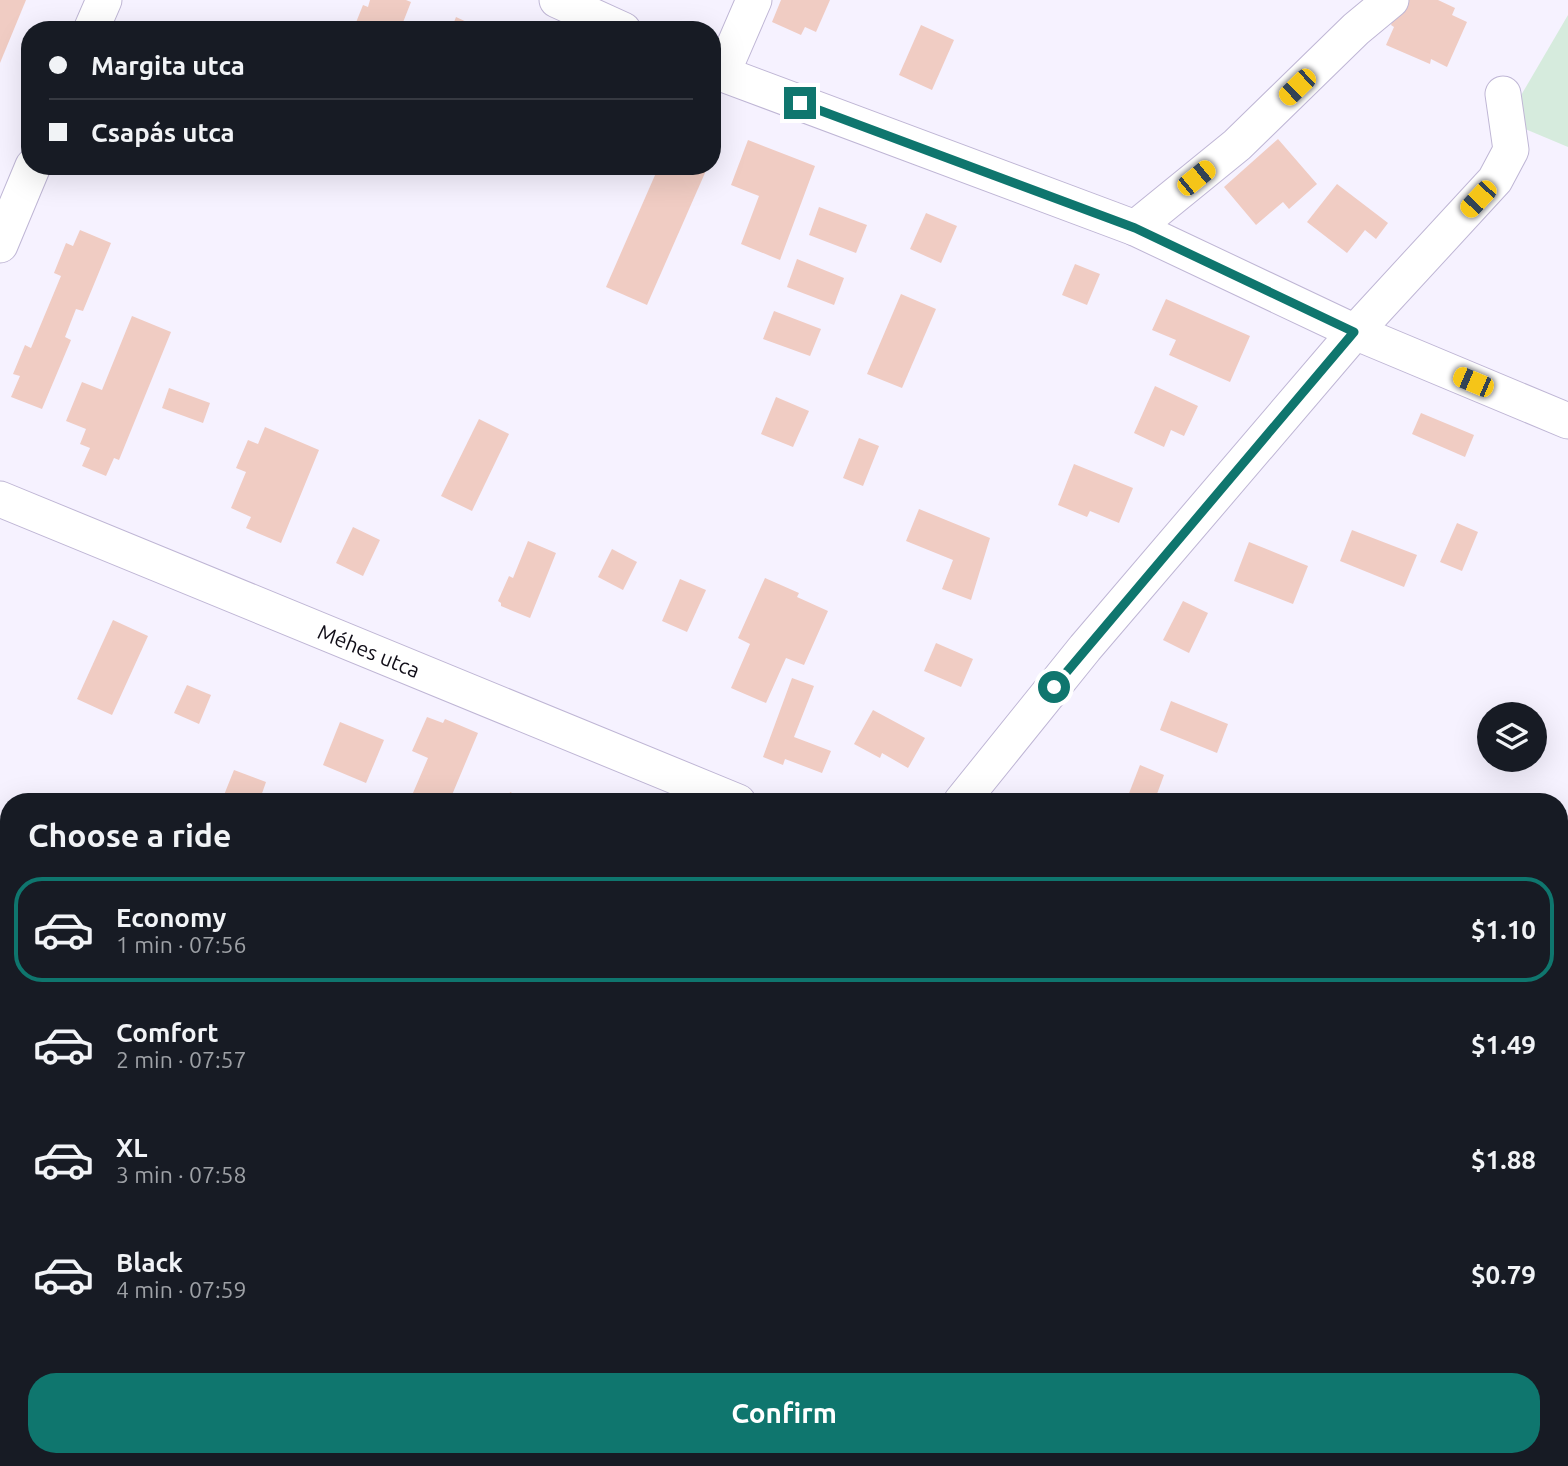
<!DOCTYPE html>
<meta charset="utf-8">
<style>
:root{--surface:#171b24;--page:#20242c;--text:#f1f3f6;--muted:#9ea1a6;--line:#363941;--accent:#0f766e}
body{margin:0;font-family:Ubuntu,sans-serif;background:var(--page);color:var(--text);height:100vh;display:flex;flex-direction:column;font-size:26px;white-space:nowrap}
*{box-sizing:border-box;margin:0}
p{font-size:23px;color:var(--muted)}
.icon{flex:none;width:38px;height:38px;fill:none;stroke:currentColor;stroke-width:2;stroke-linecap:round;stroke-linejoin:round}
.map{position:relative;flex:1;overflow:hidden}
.details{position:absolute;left:0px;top:793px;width:1568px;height:674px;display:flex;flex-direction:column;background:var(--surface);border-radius:28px 28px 0 0;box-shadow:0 7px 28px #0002}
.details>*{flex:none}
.guide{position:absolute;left:21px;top:21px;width:700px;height:154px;border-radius:28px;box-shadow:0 7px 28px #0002;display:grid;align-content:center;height:154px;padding:0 28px;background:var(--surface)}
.tools{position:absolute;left:1477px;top:702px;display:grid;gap:14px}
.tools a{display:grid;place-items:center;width:70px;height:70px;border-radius:50%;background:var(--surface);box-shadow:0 7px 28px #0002;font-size:35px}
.end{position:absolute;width:32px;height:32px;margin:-16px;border:9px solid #0f766e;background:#fff;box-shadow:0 0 0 4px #fff}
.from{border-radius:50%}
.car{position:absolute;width:21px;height:42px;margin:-21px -10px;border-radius:9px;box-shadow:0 0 5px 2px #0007;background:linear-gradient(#f5c518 24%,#345 0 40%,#f5c518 0 76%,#345 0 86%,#f5c518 0)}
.guide b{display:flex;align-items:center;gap:24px;height:66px;font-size:26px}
.guide b+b{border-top:2px solid var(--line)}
.guide i{width:18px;height:18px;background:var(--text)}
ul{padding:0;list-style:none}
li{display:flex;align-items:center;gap:21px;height:105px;margin:0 14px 10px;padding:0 14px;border:4px solid transparent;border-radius:28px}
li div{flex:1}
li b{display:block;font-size:26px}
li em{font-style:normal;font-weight:700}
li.on{border-color:var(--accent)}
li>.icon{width:63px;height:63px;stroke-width:1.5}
h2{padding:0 28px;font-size:32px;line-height:84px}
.button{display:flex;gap:14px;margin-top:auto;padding:14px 28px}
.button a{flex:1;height:80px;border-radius:28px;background:var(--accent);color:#fff;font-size:28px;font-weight:700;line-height:80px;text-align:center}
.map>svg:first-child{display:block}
.green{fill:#d6ebdd}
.building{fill:#f0ccc3}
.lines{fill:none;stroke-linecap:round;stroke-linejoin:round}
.minor-casing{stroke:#bfb6d5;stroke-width:37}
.minor{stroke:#fff;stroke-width:35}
.route{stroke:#0f766e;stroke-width:9}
.labels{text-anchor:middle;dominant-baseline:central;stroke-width:7;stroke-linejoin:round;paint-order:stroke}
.street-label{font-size:21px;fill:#100d17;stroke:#f6f2ff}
</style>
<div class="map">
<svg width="1568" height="1466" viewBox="0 0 1568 1466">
<rect width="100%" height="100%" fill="#f6f2ff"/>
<path class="green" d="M 1568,15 L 1568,147 L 1506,121 Z"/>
<g class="building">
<path d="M 0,0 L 26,0 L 0,63 Z"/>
<path d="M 370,0 L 406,0 L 411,2 L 400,30 L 353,30 L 363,5 L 368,7 Z"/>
<path d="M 781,0 L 830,0 L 816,32 L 805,27 L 801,35 L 772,22 Z"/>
<path d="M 1406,0 L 1438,0 L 1455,8 L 1452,15 L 1467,22 L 1447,67 L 1431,59 L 1430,64 L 1386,45 L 1394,27 L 1391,25 L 1398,9 Z"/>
<path d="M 456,17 L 484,30 L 451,30 Z"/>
<path d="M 921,25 L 954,40 L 932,90 L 899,75 Z"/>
<path d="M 712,133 L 721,137 L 712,157 Z"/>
<path d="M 1278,139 L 1317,184 L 1289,209 L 1283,202 L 1256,225 L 1224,187 Z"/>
<path d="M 748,140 L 815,166 L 780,260 L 741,244 L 759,196 L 731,185 Z"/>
<path d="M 659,166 L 708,166 L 647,305 L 606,287 Z"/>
<path d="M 1337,184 L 1388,223 L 1376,239 L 1365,230 L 1347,253 L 1307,222 Z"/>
<path d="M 819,207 L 867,225 L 856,253 L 809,235 Z"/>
<path d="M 926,213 L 957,226 L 941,263 L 910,249 Z"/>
<path d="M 80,230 L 111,243 L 83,311 L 76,309 L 65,337 L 71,340 L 42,409 L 11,397 L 20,376 L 13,374 L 25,345 L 31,348 L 61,276 L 54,273 L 66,243 L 73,246 Z"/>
<path d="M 797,259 L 844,278 L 834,305 L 787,287 Z"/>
<path d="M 1075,264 L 1100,274 L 1087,305 L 1062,295 Z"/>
<path d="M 901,294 L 936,309 L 902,388 L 867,374 Z"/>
<path d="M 1166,299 L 1250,336 L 1230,382 L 1169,355 L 1176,340 L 1152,330 Z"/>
<path d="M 774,311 L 821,329 L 810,356 L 763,339 Z"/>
<path d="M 132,316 L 171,332 L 119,460 L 114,458 L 106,476 L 82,466 L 90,448 L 80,444 L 86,429 L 66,421 L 82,382 L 102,390 Z"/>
<path d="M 1155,386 L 1198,406 L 1184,436 L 1171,430 L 1164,447 L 1134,433 Z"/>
<path d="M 169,388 L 210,403 L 203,423 L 162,408 Z"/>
<path d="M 776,397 L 809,411 L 793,447 L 761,434 Z"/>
<path d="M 1421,413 L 1474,435 L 1465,457 L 1412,434 Z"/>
<path d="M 479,419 L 509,434 L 472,511 L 441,496 Z"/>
<path d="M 265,427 L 319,450 L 281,543 L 246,528 L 251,517 L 231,508 L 246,472 L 236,468 L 248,440 L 258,444 Z"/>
<path d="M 859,438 L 879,446 L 863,486 L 843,478 Z"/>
<path d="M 1074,464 L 1133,488 L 1119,523 L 1090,511 L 1087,517 L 1058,505 Z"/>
<path d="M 919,509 L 990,538 L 971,600 L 942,589 L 953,560 L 906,541 Z"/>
<path d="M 1457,523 L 1478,532 L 1462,571 L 1440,562 Z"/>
<path d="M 353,527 L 380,540 L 363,576 L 336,563 Z"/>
<path d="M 1352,530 L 1417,555 L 1404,587 L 1340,561 Z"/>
<path d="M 528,541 L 556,553 L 530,618 L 501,606 L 501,603 L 498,601 L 509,576 L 513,578 Z"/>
<path d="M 1249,542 L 1308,566 L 1293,604 L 1234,581 Z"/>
<path d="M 612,549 L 637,562 L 623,590 L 598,577 Z"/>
<path d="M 765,578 L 799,593 L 797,597 L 828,611 L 804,665 L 786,658 L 766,703 L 731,688 L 750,644 L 738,638 Z"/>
<path d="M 680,579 L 706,590 L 687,632 L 662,621 Z"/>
<path d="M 1183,601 L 1208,613 L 1189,653 L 1163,640 Z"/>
<path d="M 113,620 L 148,636 L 112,715 L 77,699 Z"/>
<path d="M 936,643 L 973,659 L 961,687 L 924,671 Z"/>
<path d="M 792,678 L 814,686 L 794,737 L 831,751 L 822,773 L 785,759 L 783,765 L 763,757 Z"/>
<path d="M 187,685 L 211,695 L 199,724 L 174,713 Z"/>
<path d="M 1171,701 L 1228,724 L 1217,753 L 1160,730 Z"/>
<path d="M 873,710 L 925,738 L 908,768 L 882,753 L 880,758 L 854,744 Z"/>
<path d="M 427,717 L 443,723 L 445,719 L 478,733 L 449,802 L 433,802 L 413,793 L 428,758 L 412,751 Z"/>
<path d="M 340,722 L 384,740 L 366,783 L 323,765 Z"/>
<path d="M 1140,765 L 1164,775 L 1154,802 L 1143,802 L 1128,796 Z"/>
<path d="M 234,770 L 266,782 L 259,802 L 222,800 Z"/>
<path d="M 510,792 L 533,802 L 486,802 L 489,794 L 507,801 Z"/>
<path d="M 0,923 L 7,925 L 0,943 Z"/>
<path d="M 310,1458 L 342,1458 L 338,1466 L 330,1466 Z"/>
<path d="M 764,1458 L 786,1458 L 806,1466 L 760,1466 Z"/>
<path d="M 922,1458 L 977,1458 L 992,1464 L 991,1466 L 918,1466 Z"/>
<path d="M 1242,1458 L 1255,1458 L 1277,1466 L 1239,1466 Z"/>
</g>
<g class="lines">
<g class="minor-casing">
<g id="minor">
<path d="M 557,0 L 623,30"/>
<path d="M 91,30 L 104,0"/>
<path d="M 712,70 L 1135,228 L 1355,332 L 1568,421"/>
<path d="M 722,74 L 754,0"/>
<path d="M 1135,228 L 1237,145 L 1356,29 L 1391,0"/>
<path d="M 0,245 L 33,166"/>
<path id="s1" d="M 0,499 L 738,802"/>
<path d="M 961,802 L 1085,648 L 1355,332 L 1495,180 L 1511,150 L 1503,94"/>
<path d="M 1559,1223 L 1568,1213"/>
<path d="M 429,1466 L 436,1458"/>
<path d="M 1360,1466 L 1367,1458"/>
</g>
</g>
<use href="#minor" class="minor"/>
</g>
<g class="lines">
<path class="route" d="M 800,103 L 1135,228 L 1354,332 L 1054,687"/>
</g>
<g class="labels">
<g class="street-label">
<text stroke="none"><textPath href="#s1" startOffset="399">Méhes utca</textPath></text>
</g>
</g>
</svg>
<div class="tools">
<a><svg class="icon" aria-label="layers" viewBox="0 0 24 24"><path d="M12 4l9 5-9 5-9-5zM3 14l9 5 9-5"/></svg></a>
</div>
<i class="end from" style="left:1054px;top:687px"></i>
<i class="end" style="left:800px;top:103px"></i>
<i class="car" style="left:1297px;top:87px;rotate:226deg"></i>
<i class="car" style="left:1196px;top:178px;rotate:51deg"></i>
<i class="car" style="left:1478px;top:199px;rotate:223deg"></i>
<i class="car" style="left:1473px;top:382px;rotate:293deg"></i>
<div class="guide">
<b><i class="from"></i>Margita utca</b>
<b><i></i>Csapás utca</b>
</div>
<section class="details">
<h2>Choose a ride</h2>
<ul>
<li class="on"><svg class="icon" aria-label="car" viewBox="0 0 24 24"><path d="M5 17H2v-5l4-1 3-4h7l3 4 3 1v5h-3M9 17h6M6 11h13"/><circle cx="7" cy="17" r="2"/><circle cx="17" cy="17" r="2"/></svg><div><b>Economy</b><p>1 min · 07:56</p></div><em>$1.10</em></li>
<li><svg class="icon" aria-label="car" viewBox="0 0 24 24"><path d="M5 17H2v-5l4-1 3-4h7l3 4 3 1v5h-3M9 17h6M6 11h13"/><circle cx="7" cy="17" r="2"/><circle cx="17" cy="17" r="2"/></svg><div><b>Comfort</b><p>2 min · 07:57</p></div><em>$1.49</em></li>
<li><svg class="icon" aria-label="car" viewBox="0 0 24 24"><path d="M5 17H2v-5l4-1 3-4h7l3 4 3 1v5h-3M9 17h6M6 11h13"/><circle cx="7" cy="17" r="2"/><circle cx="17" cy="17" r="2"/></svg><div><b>XL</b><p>3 min · 07:58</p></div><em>$1.88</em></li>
<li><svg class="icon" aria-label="car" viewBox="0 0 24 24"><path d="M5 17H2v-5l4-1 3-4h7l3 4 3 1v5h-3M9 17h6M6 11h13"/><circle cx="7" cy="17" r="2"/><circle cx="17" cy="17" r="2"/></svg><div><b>Black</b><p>4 min · 07:59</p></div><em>$0.79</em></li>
</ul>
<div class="button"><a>Confirm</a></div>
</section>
</div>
